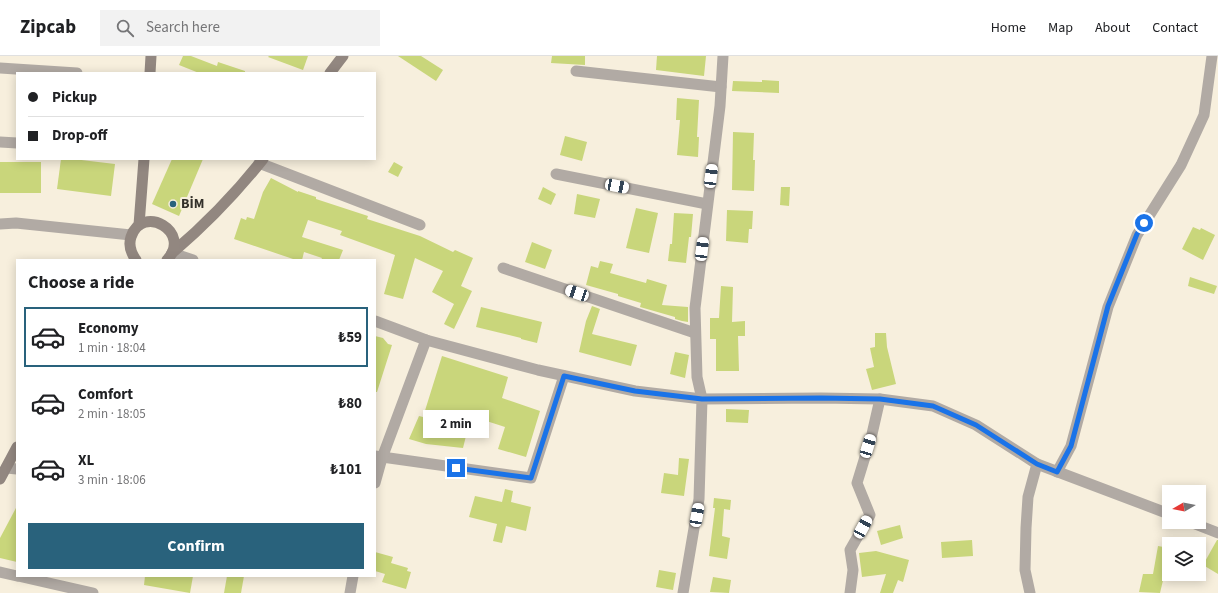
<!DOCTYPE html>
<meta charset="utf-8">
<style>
:root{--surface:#fff;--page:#f2f2f2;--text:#202124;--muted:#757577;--line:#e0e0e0;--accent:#29627c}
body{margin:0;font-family:"Source Sans 3",sans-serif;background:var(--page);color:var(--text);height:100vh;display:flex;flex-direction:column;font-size:15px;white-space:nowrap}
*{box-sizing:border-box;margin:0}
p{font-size:13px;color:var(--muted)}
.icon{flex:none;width:22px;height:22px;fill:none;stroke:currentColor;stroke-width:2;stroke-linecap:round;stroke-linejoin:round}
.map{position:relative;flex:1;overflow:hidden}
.drawer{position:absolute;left:16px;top:203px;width:360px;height:318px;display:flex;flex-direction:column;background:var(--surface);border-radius:0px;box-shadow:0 2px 10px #0003}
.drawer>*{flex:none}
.top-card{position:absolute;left:16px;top:16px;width:360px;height:88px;border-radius:0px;box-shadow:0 2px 10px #0003;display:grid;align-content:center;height:88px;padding:0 12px;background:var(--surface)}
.needle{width:26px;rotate:261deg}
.controls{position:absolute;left:1162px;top:429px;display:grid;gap:8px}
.controls a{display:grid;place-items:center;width:44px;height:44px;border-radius:0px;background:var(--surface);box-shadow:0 2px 10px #0003;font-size:20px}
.end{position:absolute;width:18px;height:18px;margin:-9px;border:5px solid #1a73e8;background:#fff;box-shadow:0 0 0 2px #fff}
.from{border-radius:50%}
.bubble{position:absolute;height:28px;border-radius:0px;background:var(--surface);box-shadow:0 2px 10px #0003;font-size:13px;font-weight:700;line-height:28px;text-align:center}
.car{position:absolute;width:12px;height:24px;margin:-12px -6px;border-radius:5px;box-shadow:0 0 3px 1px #0007;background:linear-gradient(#fff 24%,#345 0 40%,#fff 0 76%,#345 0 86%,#fff 0)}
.top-card b{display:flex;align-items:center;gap:14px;height:38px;font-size:15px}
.top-card b+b{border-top:1px solid var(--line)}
.top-card i{width:10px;height:10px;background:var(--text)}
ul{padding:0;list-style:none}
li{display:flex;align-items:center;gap:12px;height:60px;margin:0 8px 6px;padding:0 4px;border:2px solid transparent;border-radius:0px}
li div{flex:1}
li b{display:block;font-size:15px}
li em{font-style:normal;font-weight:700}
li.active{border-color:var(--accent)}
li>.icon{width:36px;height:36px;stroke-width:1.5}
h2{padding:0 12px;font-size:18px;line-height:48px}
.cta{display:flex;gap:8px;margin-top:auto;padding:8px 12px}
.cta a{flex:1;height:46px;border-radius:0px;background:var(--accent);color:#fff;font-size:16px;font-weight:700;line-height:46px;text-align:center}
header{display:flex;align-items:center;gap:24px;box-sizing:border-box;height:56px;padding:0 20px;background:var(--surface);border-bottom:1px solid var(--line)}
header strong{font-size:19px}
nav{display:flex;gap:22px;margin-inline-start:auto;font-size:14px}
.search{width:280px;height:36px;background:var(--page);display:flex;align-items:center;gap:10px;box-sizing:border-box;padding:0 14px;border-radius:0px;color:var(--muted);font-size:15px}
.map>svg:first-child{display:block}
.building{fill:#c9d67b}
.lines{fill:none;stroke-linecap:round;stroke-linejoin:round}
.minor{stroke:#b1aaa4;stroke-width:11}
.tertiary{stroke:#b1aaa4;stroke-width:11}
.secondary{stroke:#928780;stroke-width:11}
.route{stroke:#1a73e8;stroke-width:5}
.poi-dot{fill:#29627c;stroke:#f7efdd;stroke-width:1.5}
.labels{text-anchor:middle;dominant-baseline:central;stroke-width:4;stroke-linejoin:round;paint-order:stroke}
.poi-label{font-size:14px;font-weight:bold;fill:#33302a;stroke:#f7efdd;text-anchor:start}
</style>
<header>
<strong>Zipcab</strong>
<div class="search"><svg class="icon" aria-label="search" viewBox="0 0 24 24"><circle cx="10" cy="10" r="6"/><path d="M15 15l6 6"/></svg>Search here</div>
<nav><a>Home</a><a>Map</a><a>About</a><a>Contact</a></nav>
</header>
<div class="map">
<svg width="1218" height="537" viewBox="0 0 1218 537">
<rect width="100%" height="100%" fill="#f7efdd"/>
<g class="building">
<path d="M 183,0 L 191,0 L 217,10 L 218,6 L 245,15 L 245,17 L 199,17 L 179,9 Z"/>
<path d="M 269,0 L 308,0 L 303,14 L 268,1 Z"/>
<path d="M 398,0 L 421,0 L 443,14 L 436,25 Z"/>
<path d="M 552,0 L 585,0 L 585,9 L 551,7 Z"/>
<path d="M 657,0 L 706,0 L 704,20 L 656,14 Z"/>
<path d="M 762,24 L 779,25 L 779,37 L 732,35 L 733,25 L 762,26 Z"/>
<path d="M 677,42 L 699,44 L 697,81 L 699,81 L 698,101 L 677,99 L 680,64 L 676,64 Z"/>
<path d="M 733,76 L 754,77 L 753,104 L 755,104 L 754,135 L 732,134 Z"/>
<path d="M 565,80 L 587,86 L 582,105 L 560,99 Z"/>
<path d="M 61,103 L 73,103 L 115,108 L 111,140 L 57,133 Z"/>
<path d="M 172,103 L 203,103 L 179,160 L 152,148 Z"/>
<rect x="0" y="106" width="41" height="31"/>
<path d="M 394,106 L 403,111 L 398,121 L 388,116 Z"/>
<path d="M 271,122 L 298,136 L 298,135 L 316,141 L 316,143 L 368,160 L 367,163 L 420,180 L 453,196 L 455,194 L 473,202 L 461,230 L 472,235 L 454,273 L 444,268 L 454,248 L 432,236 L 443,215 L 415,202 L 403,243 L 384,238 L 395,199 L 340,179 L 342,175 L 308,164 L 302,181 L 343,194 L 339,204 L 321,204 L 322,202 L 304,196 L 302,204 L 296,204 L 234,183 L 241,162 L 246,164 L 247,161 L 254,163 L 263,136 Z"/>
<path d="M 543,131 L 556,138 L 551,149 L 538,143 Z"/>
<path d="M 781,131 L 790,131 L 789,150 L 780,149 Z"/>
<path d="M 577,138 L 600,143 L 595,162 L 574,158 Z"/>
<path d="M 636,152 L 658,157 L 649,197 L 626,192 Z"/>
<path d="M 727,154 L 753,155 L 752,173 L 749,173 L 748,187 L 726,185 Z"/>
<path d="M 674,157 L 693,158 L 691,181 L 689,181 L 686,207 L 668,205 L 670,188 L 672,188 Z"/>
<path d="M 1193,171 L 1200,174 L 1201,172 L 1215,179 L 1203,204 L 1182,193 Z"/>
<path d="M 532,186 L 552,194 L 545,213 L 525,206 Z"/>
<path d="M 600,205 L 613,208 L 610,217 L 646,227 L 647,223 L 667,229 L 662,249 L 688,251 L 688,266 L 682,265 L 675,263 L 675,261 L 640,251 L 641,247 L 618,240 L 618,238 L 586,229 L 591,210 L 598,212 Z"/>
<path d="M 1190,221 L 1217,230 L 1214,238 L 1188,230 Z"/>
<path d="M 721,230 L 733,231 L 732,266 L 745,265 L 745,280 L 738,280 L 739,315 L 716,315 L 716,283 L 710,283 L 710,262 L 719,262 Z"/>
<path d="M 592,250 L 600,253 L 592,278 L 637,289 L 631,310 L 579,296 L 586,265 Z"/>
<path d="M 481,251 L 542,266 L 537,287 L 521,283 L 521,282 L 476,271 Z"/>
<path d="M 875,277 L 886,277 L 887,291 L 896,328 L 872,334 L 866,313 L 874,311 L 870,292 L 875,291 Z"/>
<path d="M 375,280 L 383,282 L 388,288 L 392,289 L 377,336 L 375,336 Z"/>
<path d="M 675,296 L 689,299 L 685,322 L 670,318 Z"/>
<path d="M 442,300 L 508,321 L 502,342 L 540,355 L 526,401 L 498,393 L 505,371 L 471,360 L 463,392 L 426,388 L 409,383 L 419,360 L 423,361 Z"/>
<path d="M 726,353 L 749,354 L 748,367 L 726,366 Z"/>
<path d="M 679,402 L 689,403 L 684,440 L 661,437 L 664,417 L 678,419 Z"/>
<path d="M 505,433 L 513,435 L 511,446 L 531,451 L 526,475 L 506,470 L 502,487 L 493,485 L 497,468 L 469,461 L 475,440 L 502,446 Z"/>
<path d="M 714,442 L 731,444 L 730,454 L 724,453 L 722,480 L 730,482 L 727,503 L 709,500 L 715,452 L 713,452 Z"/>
<path d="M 17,450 L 17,506 L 0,502 L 0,482 Z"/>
<path d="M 900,469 L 903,482 L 881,489 L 877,475 Z"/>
<path d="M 972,484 L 973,500 L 942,502 L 941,486 Z"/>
<path d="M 1217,484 L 1218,484 L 1218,518 L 1203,509 Z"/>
<path d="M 1158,490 L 1169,492 L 1169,517 L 1165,516 L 1160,537 L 1139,536 L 1143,518 L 1153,518 Z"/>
<path d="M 876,495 L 909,504 L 903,526 L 898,524 L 893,537 L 880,537 L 886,518 L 862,521 L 859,497 Z"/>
<path d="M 375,496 L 393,501 L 391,507 L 408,512 L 407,515 L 411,516 L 406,533 L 382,526 L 385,518 L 375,515 Z"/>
<path d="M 659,514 L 676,517 L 673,534 L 656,531 Z"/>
<path d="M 145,520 L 193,520 L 190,537 L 144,529 Z"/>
<path d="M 227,520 L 244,520 L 241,537 L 224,537 Z"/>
<path d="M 713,521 L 731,524 L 729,537 L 710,536 Z"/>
</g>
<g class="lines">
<g class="minor">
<path d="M 0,12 L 77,17"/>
<path d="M 576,15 L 721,31"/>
<path d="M 0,86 L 17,87"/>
<path d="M 259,107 L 420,169"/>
<path d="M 556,118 L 707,148"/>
<path d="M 0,168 L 16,167 L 131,179"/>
<path d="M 172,197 L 193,204"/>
<path d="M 503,212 L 695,277"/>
<path d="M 375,265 L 426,284 L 538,314 L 635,335 L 702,343 L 821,342 L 880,343 L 933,350 L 976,369 L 1037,408 L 1028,441 L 1026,472 L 1025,514 L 1030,537"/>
<path d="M 375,400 L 531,422 L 564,320"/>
<path d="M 1037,408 L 1169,458"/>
<path d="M 6,412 L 17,413"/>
<path d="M 1057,416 L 1071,390 L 1108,251 L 1137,179 L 1181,109 L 1204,59 L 1212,0"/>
<path d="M 375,427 L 382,402 L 426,284"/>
<path d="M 1190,466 L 1218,477"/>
<path d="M 0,516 L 17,520"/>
<path d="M 18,520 L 93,537"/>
<path d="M 350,537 L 353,520"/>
<path d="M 850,537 L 853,514 L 850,494 L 870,459 L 857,427 L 872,378 L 880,343"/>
</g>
<path class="tertiary" d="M 683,537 L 699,443 L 702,343 L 697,321 L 695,252 L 720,50 L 723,0"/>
<g class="secondary">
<path d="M 150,17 L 151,0"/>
<path d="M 330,17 L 343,0"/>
<path d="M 139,169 L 144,103"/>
<path d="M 172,197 C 205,169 236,137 263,103"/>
<path d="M 136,204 C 131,197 128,190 131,181 C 142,147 193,176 167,204"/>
<path d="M 0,423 L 17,391"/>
</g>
</g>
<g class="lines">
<path class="route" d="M 456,412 L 531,422 L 564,320 L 635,335 L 702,343 L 821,342 L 880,343 L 933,350 L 976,369 L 1037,408 L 1057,416 L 1071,390 L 1108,250 L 1137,178 L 1144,167"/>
</g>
<circle class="poi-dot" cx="173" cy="148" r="4"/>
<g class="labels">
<g class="poi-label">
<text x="181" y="148">BİM</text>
</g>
</g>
</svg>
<div class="controls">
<a><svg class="needle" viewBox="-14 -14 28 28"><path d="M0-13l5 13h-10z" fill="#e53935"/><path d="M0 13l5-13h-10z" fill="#757577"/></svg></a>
<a><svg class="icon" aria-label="layers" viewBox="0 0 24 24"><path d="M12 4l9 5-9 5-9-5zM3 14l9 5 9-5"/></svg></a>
</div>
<i class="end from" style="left:1144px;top:167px"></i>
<i class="end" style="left:456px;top:412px"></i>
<div class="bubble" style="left:423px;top:354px;width:66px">2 min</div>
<i class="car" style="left:711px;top:120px;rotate:7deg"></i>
<i class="car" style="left:617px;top:130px;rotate:101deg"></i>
<i class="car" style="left:702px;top:193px;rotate:7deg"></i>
<i class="car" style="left:577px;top:237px;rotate:289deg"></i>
<i class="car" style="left:868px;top:390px;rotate:17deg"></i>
<i class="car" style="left:697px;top:459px;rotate:10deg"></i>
<i class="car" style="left:863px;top:471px;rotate:29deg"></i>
<div class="top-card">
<b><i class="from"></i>Pickup</b>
<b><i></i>Drop-off</b>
</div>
<section class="drawer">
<h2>Choose a ride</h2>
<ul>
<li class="active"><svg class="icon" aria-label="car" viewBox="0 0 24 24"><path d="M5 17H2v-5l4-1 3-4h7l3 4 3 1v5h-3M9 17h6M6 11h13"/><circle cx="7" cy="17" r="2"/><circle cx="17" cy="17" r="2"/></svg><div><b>Economy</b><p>1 min · 18:04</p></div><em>₺59</em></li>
<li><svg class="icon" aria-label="car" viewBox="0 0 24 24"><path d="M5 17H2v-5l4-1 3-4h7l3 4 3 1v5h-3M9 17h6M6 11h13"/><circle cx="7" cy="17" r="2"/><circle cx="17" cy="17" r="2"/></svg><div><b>Comfort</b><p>2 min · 18:05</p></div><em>₺80</em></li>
<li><svg class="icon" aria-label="car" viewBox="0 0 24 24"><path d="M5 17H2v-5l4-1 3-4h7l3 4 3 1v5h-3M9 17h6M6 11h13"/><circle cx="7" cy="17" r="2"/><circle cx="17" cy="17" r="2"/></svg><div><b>XL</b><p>3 min · 18:06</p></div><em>₺101</em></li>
</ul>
<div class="cta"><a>Confirm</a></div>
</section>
</div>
